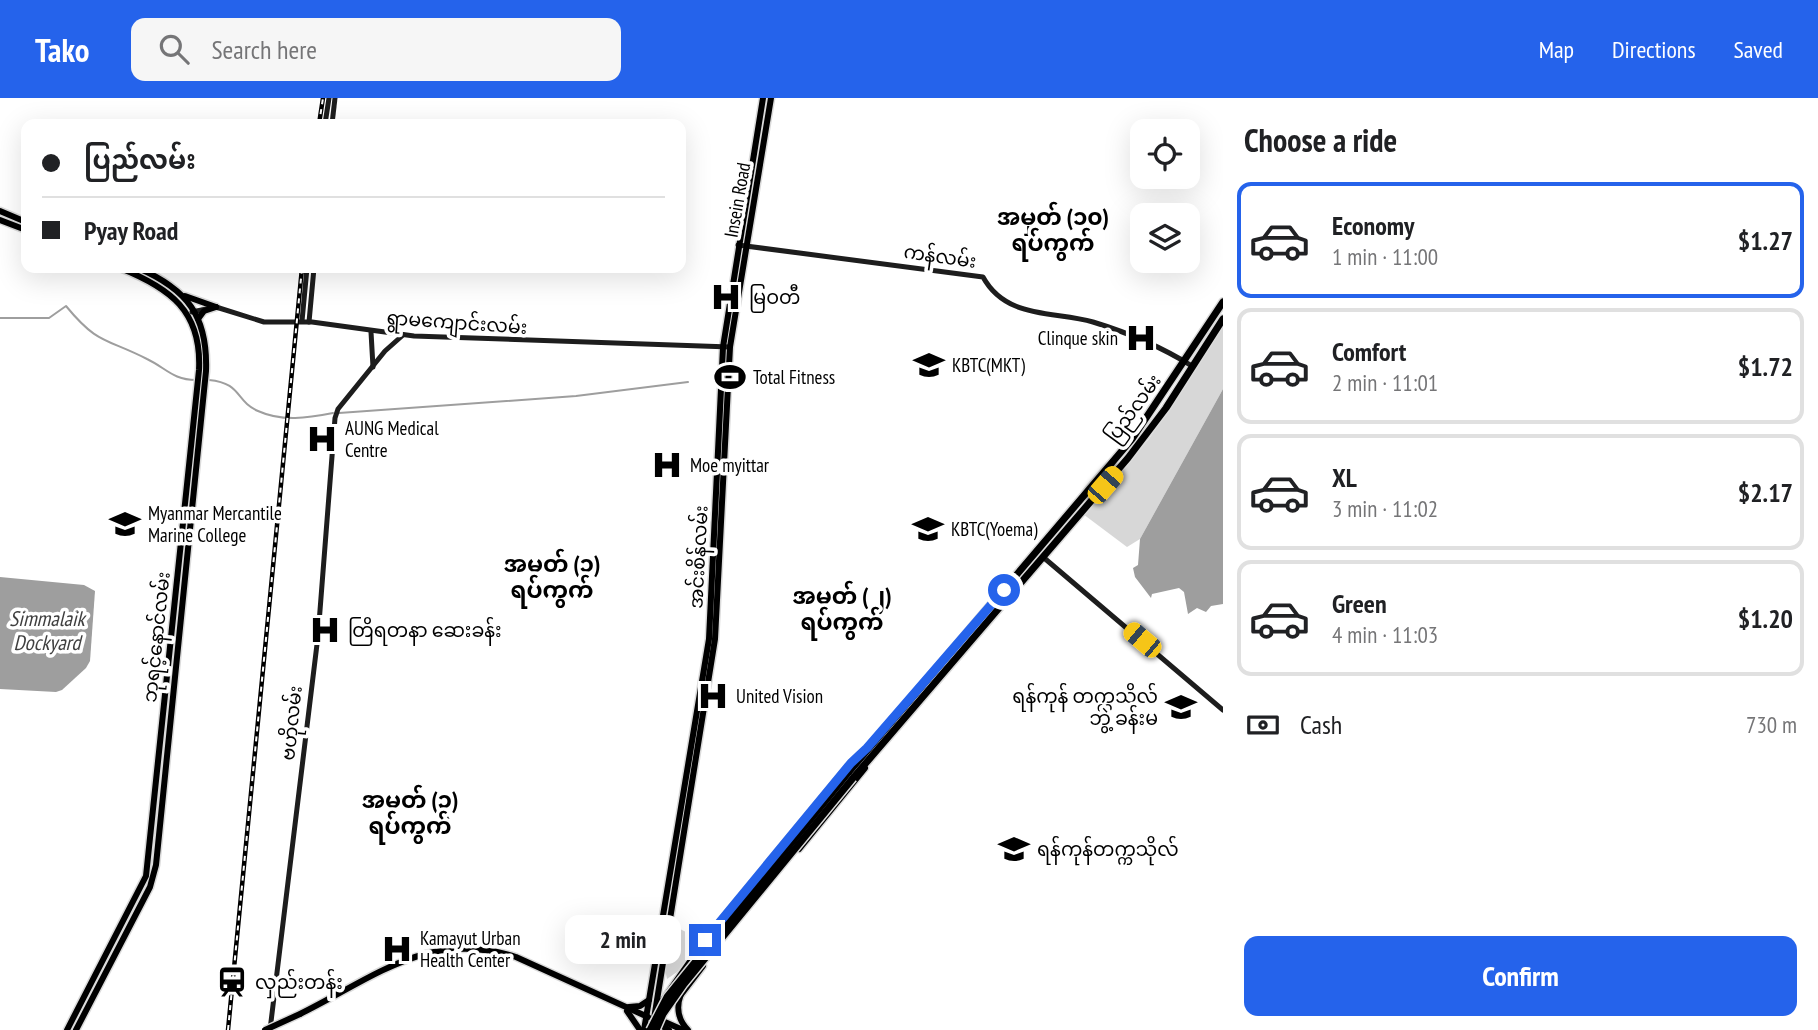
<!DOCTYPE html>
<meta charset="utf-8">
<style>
:root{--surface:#fff;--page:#f6f6f6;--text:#202124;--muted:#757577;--line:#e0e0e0;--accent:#2563eb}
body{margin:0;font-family:"PT Sans Narrow","Noto Sans Myanmar",sans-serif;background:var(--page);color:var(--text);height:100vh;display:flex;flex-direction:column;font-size:26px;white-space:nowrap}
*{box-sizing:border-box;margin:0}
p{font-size:23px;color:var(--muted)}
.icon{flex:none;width:38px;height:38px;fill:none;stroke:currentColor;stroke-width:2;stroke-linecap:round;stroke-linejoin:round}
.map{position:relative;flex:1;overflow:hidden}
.panel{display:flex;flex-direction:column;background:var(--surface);width:595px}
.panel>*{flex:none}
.hud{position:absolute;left:21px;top:21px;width:665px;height:154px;border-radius:14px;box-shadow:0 7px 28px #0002;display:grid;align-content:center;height:154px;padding:0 21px;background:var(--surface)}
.buttons{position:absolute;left:1130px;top:21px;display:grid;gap:14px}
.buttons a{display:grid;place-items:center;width:70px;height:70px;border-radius:14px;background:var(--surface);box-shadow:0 7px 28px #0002;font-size:35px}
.end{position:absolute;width:32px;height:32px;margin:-16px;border:9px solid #2563eb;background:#fff;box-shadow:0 0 0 4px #fff}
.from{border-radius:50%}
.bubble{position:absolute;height:49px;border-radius:14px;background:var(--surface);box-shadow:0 7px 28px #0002;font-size:23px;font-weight:700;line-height:49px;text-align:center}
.car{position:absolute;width:21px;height:42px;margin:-21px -10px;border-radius:9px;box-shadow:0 0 5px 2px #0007;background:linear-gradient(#f5c518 24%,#345 0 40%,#f5c518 0 76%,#345 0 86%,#f5c518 0)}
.hud b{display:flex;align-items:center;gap:24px;height:66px;font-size:26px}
.hud b+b{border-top:2px solid var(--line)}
.hud i{width:18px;height:18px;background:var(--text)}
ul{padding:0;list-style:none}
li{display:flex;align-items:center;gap:21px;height:116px;margin:0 14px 10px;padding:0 7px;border:4px solid var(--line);border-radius:14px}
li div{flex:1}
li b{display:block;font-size:26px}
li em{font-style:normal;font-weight:700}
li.selected{border-color:var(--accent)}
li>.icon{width:63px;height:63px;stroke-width:1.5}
h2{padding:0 21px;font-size:32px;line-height:84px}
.pay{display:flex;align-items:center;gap:18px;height:77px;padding:0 21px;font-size:26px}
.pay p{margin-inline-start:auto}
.action{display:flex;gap:14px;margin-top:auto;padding:14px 21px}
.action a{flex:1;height:80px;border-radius:14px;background:var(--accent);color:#fff;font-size:28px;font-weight:700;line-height:80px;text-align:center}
header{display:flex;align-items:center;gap:42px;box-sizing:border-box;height:98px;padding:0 35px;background:var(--accent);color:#fff}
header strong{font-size:33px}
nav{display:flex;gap:38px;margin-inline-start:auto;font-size:24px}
.search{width:490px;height:63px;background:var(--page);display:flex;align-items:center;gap:18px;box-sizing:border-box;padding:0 24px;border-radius:14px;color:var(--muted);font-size:26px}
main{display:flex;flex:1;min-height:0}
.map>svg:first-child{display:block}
.green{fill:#d7d7d7}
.water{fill:#9e9e9e}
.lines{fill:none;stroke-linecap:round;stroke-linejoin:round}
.stream{stroke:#9e9e9e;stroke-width:2}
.primary-casing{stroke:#dbdbdb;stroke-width:9}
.highway-casing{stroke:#dbdbdb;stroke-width:10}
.secondary{stroke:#1d1d1d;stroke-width:5}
.primary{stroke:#000;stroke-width:6}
.highway{stroke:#000;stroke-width:7}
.rail-casing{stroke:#000;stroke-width:4.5}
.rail{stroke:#fff;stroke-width:2;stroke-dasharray:5;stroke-linecap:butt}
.primary-bridge-casing{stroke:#dbdbdb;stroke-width:9;stroke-linecap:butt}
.highway-bridge-casing{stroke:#dbdbdb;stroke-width:10;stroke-linecap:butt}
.primary-bridge{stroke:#000;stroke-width:6}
.highway-bridge{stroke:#000;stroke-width:7}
.route{stroke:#2563eb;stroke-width:9}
.labels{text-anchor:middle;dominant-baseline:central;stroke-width:7;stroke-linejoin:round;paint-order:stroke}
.street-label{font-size:19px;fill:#000;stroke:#fff}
.poi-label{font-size:19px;fill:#000;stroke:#fff;text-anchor:start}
.water-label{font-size:21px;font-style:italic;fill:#3f3f3f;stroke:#fff}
.quarter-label{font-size:23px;font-weight:bold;fill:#000;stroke:#fff}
</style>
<header>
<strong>Tako</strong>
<div class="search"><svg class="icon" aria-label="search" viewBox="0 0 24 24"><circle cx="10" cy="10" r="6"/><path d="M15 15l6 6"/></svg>Search here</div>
<nav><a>Map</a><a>Directions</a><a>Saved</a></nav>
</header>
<main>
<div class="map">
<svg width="1223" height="932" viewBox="0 0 1223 932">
<rect width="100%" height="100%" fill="#fff"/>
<g class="green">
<path d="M 1223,226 L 1223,291 L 1140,441 L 1127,449 L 1083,416 L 1149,341 Z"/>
<path d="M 672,827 L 702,842 L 677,874 L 667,881 L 665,871 Z"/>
</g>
<g class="water">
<path d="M 1223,291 L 1223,506 L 1211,508 L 1206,514 L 1197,510 L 1188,516 L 1184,494 L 1179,490 L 1152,496 L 1151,500 L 1135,479 L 1133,470 L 1138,467 L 1140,441 Z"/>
<path d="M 0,479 L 84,487 L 95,493 L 90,563 L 86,570 L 62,592 L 56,594 L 0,591 Z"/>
</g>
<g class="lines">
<g class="stream">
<path d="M 0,220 L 49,220 L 66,208 C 98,247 106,240 147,261 C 166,270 173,282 196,282"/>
<path d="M 209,282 C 242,285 235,303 258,313 C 282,324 308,320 333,315"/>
<path d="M 339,315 L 576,298 L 688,284"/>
</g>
<g class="primary-casing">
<g id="primary">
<path d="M 0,113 L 26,124"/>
<path d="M 0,122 L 26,132"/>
<path d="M 185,198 L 216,209"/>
<path d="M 198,221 L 204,213 L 216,209"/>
<path d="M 799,751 L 865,670"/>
<path d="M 681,896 C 676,909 678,922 688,932"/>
<path d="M 680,898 L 703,868"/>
<path d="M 629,909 L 640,908 L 649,902"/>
<path d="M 658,909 L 705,842 L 851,665 L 867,650"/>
<path d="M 627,913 L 640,932"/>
<path d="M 300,916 C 375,879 429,831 516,859 L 648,919"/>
<path d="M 658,921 L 683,932"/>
<path d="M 655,924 L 669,932"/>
<path d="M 653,927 L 715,541 L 730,249 L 771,0"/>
<path d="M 67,932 L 146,778 L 199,272 C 202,213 170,190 120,170"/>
<path d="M 76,932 L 150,789 L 156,767 L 206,273 C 208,218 187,191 138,170"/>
<path d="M 644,932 L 709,541 L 723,249 L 763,0"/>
</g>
</g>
<g class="highway-casing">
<g id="highway">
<path d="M 848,675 L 1132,341 L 1223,204"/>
<path d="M 853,680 L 1128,360 L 1166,310 L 1223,221"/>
</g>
</g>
<g class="secondary">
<path d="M 325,26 L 329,0"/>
<path d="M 332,26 L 335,0"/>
<path d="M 738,147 L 983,179 C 1006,221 1053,213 1093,224 C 1126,234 1163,250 1192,268"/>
<path d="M 192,214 L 216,209 L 264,224 L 312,224 L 414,238 L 730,249"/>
<path d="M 302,223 L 307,170"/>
<path d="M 309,224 L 314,170"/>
<path d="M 371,234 L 373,269"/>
<path d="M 1043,459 L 1223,612"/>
<path d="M 270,932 L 318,538 L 335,320 L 338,311 L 385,253 L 403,237"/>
</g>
<use href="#primary" class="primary"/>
<use href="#highway" class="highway"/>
<g class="rail-casing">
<g id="rail">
<path d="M 319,26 L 323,0"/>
<path d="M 228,932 L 302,170"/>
</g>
</g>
<use href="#rail" class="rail"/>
<g class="primary-bridge-casing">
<path id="primary-bridge" d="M 265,932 L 300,916"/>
</g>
<g class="highway-bridge-casing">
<g id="highway-bridge">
<path d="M 650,932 L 667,899 L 848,675"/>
<path d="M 656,932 L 663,916 L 684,886 L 853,680"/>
</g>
</g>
<use href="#primary-bridge" class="primary-bridge"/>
<use href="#highway-bridge" class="highway-bridge"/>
</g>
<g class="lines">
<path class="route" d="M 705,842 L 851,665 L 867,650 L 1004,492"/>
</g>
<defs>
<g id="hospital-bare" transform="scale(2.415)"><path d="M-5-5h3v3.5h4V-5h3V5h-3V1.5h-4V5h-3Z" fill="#000" stroke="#fff" stroke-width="2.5" paint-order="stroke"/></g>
<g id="university-bare" transform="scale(2.415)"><path d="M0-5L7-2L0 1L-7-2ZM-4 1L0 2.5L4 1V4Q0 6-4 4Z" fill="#000" stroke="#fff" stroke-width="2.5" paint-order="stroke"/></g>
<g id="stadium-bare" transform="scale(2.415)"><path d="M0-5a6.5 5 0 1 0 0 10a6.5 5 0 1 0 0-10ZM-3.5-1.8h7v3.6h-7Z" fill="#000" stroke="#fff" stroke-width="2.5" paint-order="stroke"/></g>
<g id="station-bare" transform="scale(2.415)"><path d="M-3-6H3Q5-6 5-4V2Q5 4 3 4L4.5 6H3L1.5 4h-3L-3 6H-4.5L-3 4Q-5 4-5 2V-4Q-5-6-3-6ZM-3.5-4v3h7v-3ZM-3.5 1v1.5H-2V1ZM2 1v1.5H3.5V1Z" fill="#000" stroke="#fff" stroke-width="2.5" paint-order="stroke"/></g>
</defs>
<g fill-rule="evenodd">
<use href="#hospital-bare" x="726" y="199"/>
<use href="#hospital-bare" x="1141" y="240"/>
<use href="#university-bare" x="929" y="267"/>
<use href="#stadium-bare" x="730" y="279"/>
<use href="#hospital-bare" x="322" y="341"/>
<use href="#hospital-bare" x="667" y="367"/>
<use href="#university-bare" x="125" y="426"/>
<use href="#university-bare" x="928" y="431"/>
<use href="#hospital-bare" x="325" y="532"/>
<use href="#hospital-bare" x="713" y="598"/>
<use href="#university-bare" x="1181" y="609"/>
<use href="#university-bare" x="1014" y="751"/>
<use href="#hospital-bare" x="397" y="851"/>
<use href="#station-bare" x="232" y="884"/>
</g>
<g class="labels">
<g class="street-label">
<text transform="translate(737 102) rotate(-80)">Insein Road</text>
<text transform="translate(940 158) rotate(8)">ကန်လမ်း</text>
<text transform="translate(457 224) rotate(4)">ရွာမကျောင်းလမ်း</text>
<text transform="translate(1133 310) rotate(-54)">ပြည်လမ်း</text>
<text transform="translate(698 459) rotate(-87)">အင်းစိန်လမ်း</text>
<text transform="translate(156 539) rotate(-84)">ဘုရင့်နောင်လမ်း</text>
<text transform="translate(291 625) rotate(-84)">ဗဟိုလမ်း</text>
</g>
<g class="poi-label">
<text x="749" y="199">မြဝတီ</text>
<text x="1118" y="240" text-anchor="end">Clinque skin</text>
<text x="952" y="267">KBTC(MKT)</text>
<text x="753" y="279">Total Fitness</text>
<text x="345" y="330">AUNG Medical<tspan x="345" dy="22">Centre</tspan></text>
<text x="690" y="367">Moe myittar</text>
<text x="148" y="415">Myanmar Mercantile<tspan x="148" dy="22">Marine College</tspan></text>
<text x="951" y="431">KBTC(Yoema)</text>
<text x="348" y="532">တြိရတနာ ဆေးခန်း</text>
<text x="736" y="598">United Vision</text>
<text x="1158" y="598" text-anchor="end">ရန်ကုန် တက္ကသိုလ်<tspan x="1158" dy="22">ဘွဲ့ ခန်းမ</tspan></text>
<text x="1037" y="751">ရန်ကုန်တက္ကသိုလ်</text>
<text x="420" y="840">Kamayut Urban<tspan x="420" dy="22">Health Center</tspan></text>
<text x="255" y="884">လှည်းတန်း</text>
</g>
<g class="water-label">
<text x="47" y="520">Simmalaik<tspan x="47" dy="24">Dockyard</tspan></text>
</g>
<g class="quarter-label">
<text x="1053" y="118">အမှတ် (၁၀)<tspan x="1053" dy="26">ရပ်ကွက်</tspan></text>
<text x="552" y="465">အမှတ် (၁)<tspan x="552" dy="26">ရပ်ကွက်</tspan></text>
<text x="842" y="497">အမှတ် (၂)<tspan x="842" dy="26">ရပ်ကွက်</tspan></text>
<text x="410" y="701">အမှတ် (၃)<tspan x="410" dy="26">ရပ်ကွက်</tspan></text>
</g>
</g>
</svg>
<div class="buttons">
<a><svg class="icon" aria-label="locate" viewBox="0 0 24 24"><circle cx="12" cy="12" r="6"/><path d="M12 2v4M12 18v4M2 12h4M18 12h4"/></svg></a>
<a><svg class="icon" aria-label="layers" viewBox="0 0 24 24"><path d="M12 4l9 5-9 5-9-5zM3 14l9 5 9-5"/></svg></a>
</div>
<i class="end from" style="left:1004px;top:492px"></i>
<i class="end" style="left:705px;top:842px"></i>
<div class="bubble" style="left:565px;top:817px;width:116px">2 min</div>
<i class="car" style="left:1105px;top:387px;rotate:41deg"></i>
<i class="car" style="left:1142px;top:542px;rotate:310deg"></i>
<div class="hud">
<b><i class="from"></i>ပြည်လမ်း</b>
<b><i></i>Pyay Road</b>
</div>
</div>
<section class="panel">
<h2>Choose a ride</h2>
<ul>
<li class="selected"><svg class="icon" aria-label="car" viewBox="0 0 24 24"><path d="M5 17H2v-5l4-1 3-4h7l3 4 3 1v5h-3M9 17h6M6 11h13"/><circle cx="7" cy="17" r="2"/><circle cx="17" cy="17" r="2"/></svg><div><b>Economy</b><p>1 min · 11:00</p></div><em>$1.27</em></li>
<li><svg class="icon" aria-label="car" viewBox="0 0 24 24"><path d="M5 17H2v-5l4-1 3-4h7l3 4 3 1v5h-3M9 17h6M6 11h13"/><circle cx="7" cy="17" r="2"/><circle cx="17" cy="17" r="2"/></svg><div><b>Comfort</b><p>2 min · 11:01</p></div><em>$1.72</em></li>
<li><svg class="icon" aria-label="car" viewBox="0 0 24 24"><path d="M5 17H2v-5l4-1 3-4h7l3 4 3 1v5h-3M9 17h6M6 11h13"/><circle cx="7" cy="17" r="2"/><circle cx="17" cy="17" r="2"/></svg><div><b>XL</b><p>3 min · 11:02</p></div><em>$2.17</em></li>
<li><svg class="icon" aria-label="car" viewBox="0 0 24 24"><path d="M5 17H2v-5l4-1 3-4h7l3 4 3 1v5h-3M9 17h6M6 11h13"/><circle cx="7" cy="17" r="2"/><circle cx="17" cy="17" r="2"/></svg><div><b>Green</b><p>4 min · 11:03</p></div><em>$1.20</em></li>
</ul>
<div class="pay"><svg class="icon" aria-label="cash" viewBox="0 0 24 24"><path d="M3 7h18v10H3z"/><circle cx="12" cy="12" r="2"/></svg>Cash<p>730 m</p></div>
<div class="action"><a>Confirm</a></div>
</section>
</main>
